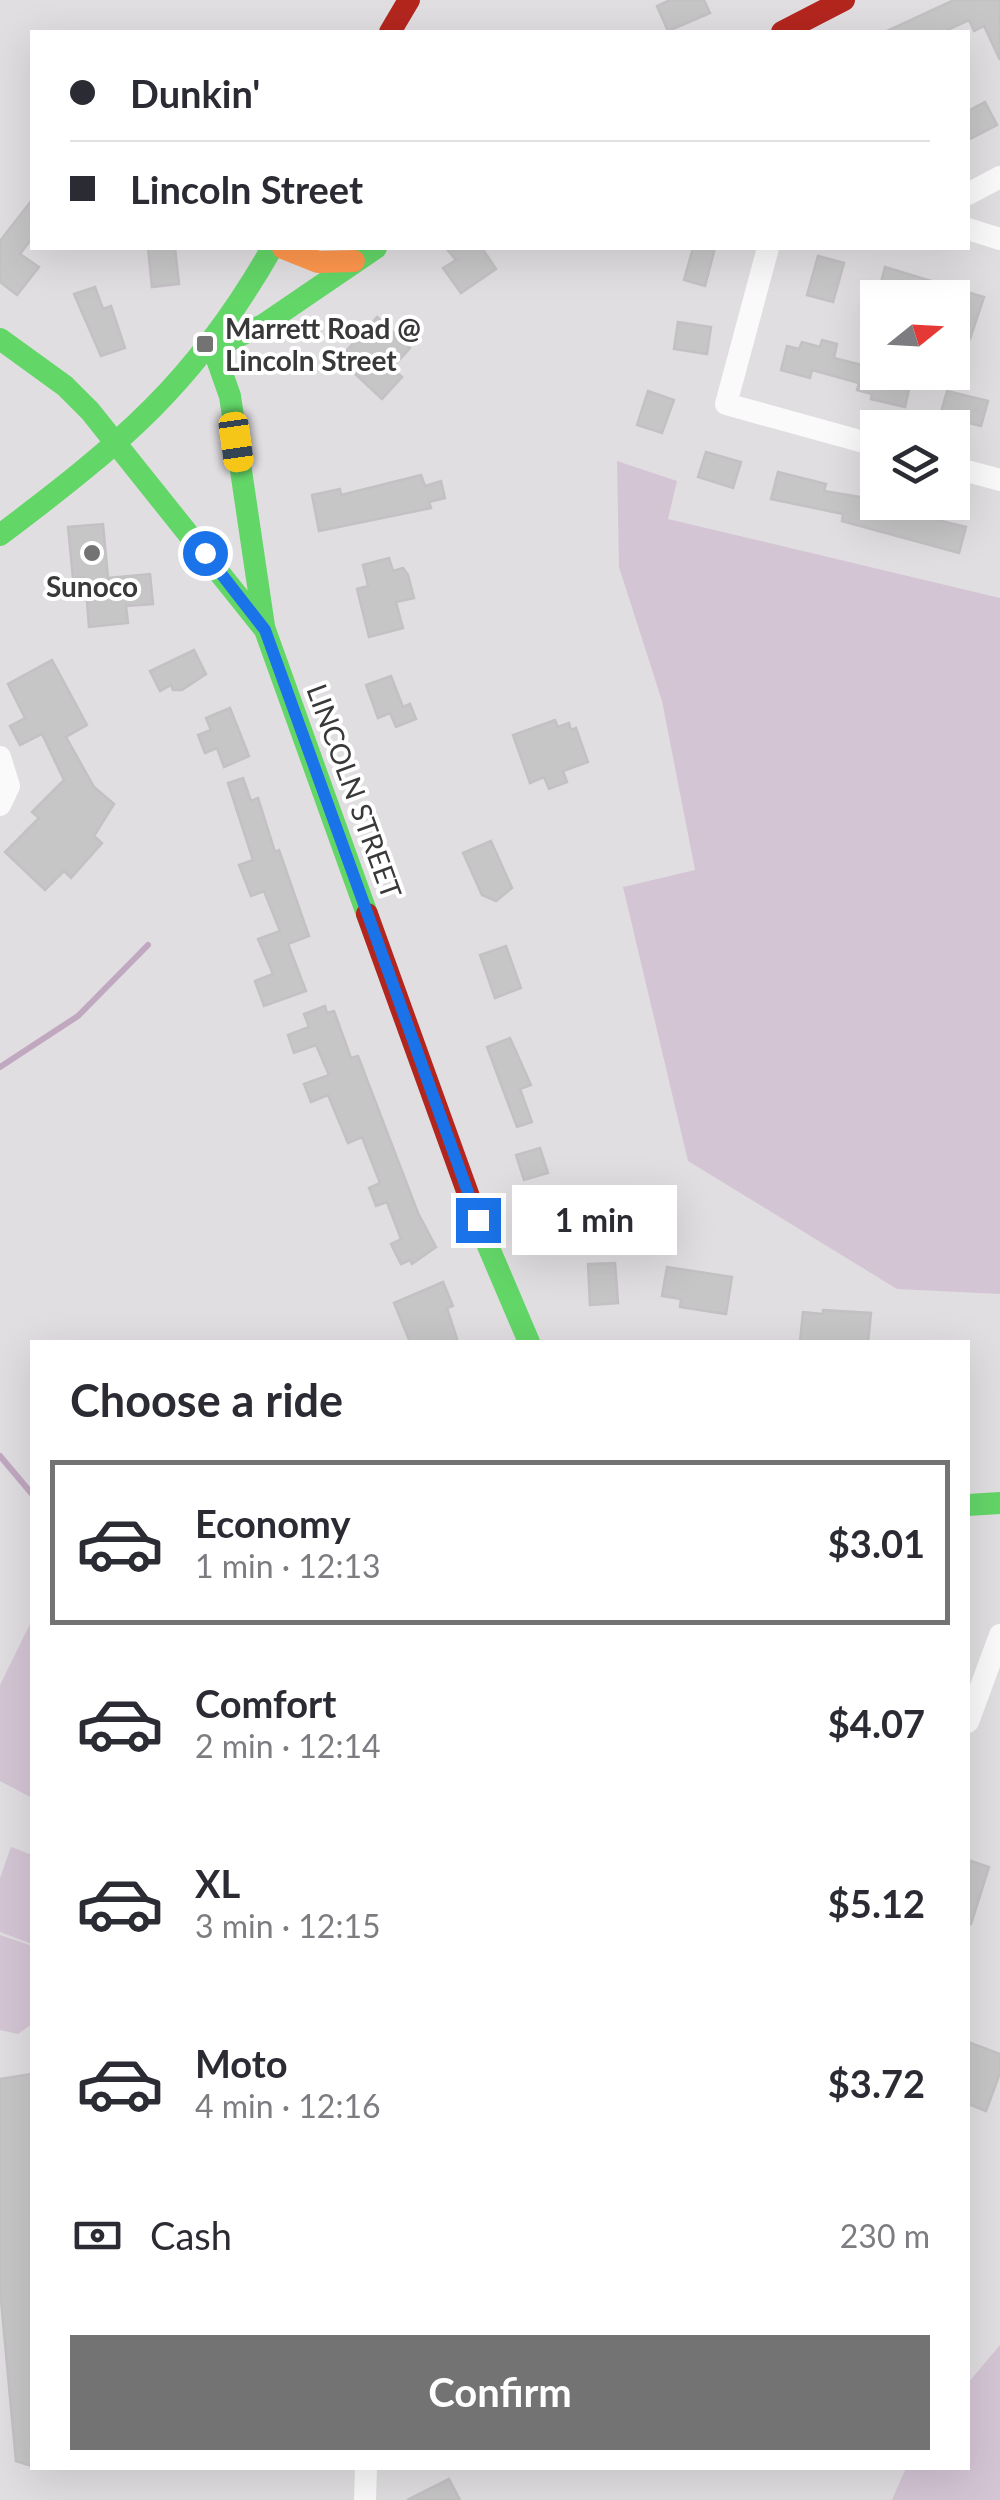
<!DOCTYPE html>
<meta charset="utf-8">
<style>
:root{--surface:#fff;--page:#f7f7f7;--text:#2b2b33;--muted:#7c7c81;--line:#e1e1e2;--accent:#747374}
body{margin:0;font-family:Lato,sans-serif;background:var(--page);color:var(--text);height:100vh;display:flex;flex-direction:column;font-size:38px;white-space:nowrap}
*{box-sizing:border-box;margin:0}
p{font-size:32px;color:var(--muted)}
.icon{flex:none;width:55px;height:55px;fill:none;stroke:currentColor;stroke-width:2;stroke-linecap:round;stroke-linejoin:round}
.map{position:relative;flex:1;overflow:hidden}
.drawer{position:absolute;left:30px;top:1340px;width:940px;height:1130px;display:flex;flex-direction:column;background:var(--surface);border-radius:0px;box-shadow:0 10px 40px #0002}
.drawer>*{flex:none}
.guide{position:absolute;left:30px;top:30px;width:940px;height:220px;border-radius:0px;box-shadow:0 10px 40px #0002;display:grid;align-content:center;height:220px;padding:0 40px;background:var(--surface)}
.needle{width:65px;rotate:72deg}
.fabs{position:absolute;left:860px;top:280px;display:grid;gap:20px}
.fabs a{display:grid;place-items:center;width:110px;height:110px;border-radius:0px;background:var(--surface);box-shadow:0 10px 40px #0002;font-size:50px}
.end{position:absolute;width:45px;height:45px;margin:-22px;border:12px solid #1a73e8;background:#fff;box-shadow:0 0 0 5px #fff}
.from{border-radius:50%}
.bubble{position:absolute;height:70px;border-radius:0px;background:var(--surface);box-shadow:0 10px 40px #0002;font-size:32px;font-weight:700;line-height:70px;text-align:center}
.car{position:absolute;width:30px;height:60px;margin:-30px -15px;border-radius:12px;box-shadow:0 0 8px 2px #0007;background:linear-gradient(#f5c518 24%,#345 0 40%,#f5c518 0 76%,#345 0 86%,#f5c518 0)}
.guide b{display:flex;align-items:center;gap:35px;height:95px;font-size:38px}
.guide b+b{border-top:2px solid var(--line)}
.guide i{width:25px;height:25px;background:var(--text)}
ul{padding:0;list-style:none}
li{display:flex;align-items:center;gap:30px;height:165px;margin:0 20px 15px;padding:0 20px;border:5px solid transparent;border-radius:0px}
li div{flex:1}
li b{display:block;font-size:38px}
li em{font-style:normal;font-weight:700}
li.selected{border-color:var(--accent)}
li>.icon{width:90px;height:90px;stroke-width:1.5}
h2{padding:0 40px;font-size:45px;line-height:120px}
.pay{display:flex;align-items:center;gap:25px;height:110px;padding:0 40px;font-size:38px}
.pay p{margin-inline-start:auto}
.action{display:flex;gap:20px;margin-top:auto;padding:20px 40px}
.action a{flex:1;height:115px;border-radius:0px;background:var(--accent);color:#fff;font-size:40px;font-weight:700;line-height:115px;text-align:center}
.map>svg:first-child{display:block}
.green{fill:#d4c5d5}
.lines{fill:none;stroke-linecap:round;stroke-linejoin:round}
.stream{stroke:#c0a8c1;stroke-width:6}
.building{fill:#c7c6c7;stroke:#c3c1c3;stroke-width:2.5}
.street{stroke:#fafafa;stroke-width:22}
.fast{stroke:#63d668;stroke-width:22}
.slow{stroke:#ff974d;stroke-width:22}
.jam{stroke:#b3261e;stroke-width:22}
.route{stroke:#1a73e8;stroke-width:12}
.poi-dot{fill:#747374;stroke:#fff;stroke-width:4}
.labels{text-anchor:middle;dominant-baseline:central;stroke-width:8;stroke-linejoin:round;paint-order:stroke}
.poi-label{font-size:28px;font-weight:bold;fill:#3a393a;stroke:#fff;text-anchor:start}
.street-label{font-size:28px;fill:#3a393a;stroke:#fff}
</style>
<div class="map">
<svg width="1000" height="2500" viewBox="0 0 1000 2500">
<rect width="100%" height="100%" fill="#e1dee1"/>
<g class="green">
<path d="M 617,461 L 677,481 L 668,519 L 1000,598 L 1000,1294 L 897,1289 L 688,1161 L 623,887 L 695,870 L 662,701 L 619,567 Z"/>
<path d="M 32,1620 L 32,1798 L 0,1781 L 0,1685 Z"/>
<path d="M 11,1847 L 32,1855 L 32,1944 L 0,1932 L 0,1878 Z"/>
<path d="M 0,1935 L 32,1946 L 32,2024 L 18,2034 L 0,2030 Z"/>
<path d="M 1000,2345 L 1000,2500 L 892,2500 L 906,2468 L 968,2468 L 968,2383 Z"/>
</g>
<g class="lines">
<g class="stream">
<path d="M 0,1067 L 78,1016 L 148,945"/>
<path d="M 0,1456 L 32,1494"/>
</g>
</g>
<g class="building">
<path d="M 670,0 L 704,0 L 710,13 L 668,31 L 657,6 Z"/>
<path d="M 954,0 L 1000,0 L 1000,60 L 984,26 L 974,31 L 969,20 L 943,32 L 885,32 Z"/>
<path d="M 985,102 L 997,125 L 968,140 L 968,111 Z"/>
<path d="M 32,200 L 32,238 L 20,254 L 39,267 L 17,295 L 0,282 L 0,241 Z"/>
<path d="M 148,248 L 175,248 L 179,284 L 152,287 Z"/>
<path d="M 446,248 L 482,248 L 496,269 L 461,293 L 443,268 L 456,260 Z"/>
<path d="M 693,248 L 715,248 L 705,286 L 684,280 Z"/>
<path d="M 818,256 L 844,263 L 833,302 L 807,295 Z"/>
<path d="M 885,267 L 984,297 L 970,339 L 952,334 L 952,298 L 877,298 Z"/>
<path d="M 95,287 L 103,309 L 111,306 L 125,348 L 101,356 L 74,294 Z"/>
<path d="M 377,317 L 410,348 L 392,368 L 402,377 L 382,399 L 339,359 Z"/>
<path d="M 678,322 L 711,327 L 707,354 L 674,349 Z"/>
<path d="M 822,340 L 837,344 L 834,358 L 878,369 L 878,372 L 913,372 L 905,407 L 871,399 L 872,394 L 857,390 L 859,383 L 812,370 L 810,378 L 781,370 L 787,346 L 799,349 L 802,342 L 820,347 Z"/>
<path d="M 648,391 L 674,400 L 662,433 L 637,425 Z"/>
<path d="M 947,391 L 988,401 L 981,426 L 940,416 Z"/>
<path d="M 706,452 L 741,462 L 733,488 L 698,477 Z"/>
<path d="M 778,472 L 826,484 L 824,491 L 878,500 L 900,511 L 966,527 L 959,553 L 842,521 L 843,514 L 771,499 Z"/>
<path d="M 421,475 L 425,486 L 441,481 L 445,498 L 429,502 L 431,508 L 319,531 L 312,495 L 340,489 L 341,495 Z"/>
<path d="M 103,524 L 108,578 L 150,574 L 153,604 L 126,606 L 128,623 L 89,627 L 85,577 L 73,578 L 68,527 Z"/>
<path d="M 389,558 L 393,571 L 403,568 L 408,575 L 414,598 L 396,602 L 403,628 L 369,637 L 357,589 L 368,586 L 363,565 Z"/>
<path d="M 194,650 L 206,674 L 182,690 L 173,690 L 171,685 L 160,691 L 150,671 Z"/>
<path d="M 52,660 L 87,725 L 66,737 L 94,787 L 114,804 L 94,836 L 102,843 L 71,878 L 64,871 L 45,890 L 5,852 L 39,818 L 32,812 L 64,780 L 42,734 L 20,745 L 10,726 L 25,718 L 8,684 Z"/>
<path d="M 391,676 L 403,707 L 410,704 L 416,719 L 396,727 L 390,713 L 378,718 L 366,685 Z"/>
<path d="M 230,708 L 249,756 L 224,767 L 217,748 L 205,753 L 198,735 L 211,730 L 206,718 Z"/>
<path d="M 555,720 L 558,727 L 569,723 L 571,730 L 576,728 L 588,762 L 563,771 L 567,782 L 549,789 L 544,777 L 530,783 L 513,735 Z"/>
<path d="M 243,778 L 251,801 L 258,798 L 275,852 L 279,850 L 309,936 L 288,944 L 306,991 L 264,1006 L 255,981 L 273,974 L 258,939 L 280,931 L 264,891 L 251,896 L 239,865 L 253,860 L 228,783 Z"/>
<path d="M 491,841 L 512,888 L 496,901 L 482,895 L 463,853 Z"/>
<path d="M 506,946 L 521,988 L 495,998 L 480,955 Z"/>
<path d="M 325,1006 L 327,1013 L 334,1011 L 351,1058 L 358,1056 L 418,1213 L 436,1247 L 412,1264 L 410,1260 L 401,1264 L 391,1244 L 401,1239 L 387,1202 L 376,1206 L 369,1188 L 380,1183 L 362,1137 L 348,1143 L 328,1095 L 311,1102 L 304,1084 L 329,1075 L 316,1045 L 294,1053 L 288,1035 L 309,1027 L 304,1014 Z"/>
<path d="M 510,1038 L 531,1085 L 520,1089 L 532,1122 L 517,1127 L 487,1047 Z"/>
<path d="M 540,1148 L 548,1173 L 524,1180 L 516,1155 Z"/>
<path d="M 615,1263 L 618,1303 L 590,1305 L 588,1264 Z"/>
<path d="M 667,1267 L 732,1277 L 726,1314 L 680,1307 L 681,1299 L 662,1296 Z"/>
<path d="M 443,1282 L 453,1306 L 447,1308 L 458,1342 L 410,1342 L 394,1303 Z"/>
<path d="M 823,1310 L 871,1313 L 868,1342 L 800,1342 L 803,1312 L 823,1314 Z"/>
<path d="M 968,1860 L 989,1867 L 971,1924 L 968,1924 Z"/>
<path d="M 968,2042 L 1000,2054 L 1000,2073 L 986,2111 L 968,2104 Z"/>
<path d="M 32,2074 L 32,2466 L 16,2461 L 0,2289 L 0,2079 Z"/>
<path d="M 449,2479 L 460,2500 L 407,2500 Z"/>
</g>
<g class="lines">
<g class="street">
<path d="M 968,194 L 1000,177"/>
<path d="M 968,229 L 1000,239"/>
<path d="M 768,248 L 726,404 L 878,446"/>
<path d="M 952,467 L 1000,480"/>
<path d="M 0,757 L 9,786 L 0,805"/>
<path d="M 968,1722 L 1000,1635"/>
<path d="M 365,2500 L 366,2468"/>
</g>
<g class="fast">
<path d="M 0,339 L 65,386 L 90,411 L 265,630 L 367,914"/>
<path d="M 0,535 C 121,444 196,382 272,248"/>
<path d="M 264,626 L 230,396 L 213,348 L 263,325 L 376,248"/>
<path d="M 480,1227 L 529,1342"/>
<path d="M 968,1505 L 1000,1503"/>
</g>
<path class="slow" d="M 283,248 L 318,262 L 354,261"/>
<g class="jam">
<path d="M 390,32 L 409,0"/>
<path d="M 782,32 L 844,0"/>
<path d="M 367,914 L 480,1227"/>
</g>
</g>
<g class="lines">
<path class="route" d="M 205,553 L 265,630 L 478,1220"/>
</g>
<g class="poi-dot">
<rect x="195" y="334" width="20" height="20" rx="5"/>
<circle cx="92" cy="553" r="10"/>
</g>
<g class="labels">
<g class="poi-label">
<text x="225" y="328">Marrett Road @<tspan x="225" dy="32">Lincoln Street</tspan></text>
<text x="92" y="586" text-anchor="middle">Sunoco</text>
</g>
<g class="street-label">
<text transform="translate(355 791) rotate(70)">LINCOLN STREET</text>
</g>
</g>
</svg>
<div class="fabs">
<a><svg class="needle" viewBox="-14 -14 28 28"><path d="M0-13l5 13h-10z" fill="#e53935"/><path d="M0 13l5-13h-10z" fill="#7c7c81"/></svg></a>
<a><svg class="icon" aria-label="layers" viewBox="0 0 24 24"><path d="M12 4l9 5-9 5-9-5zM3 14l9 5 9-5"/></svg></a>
</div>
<i class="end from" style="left:205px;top:553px"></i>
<i class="end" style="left:478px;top:1220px"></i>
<div class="bubble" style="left:512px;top:1185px;width:165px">1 min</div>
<i class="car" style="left:236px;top:442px;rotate:172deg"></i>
<div class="guide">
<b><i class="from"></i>Dunkin'</b>
<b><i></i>Lincoln Street</b>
</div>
<section class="drawer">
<h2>Choose a ride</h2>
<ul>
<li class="selected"><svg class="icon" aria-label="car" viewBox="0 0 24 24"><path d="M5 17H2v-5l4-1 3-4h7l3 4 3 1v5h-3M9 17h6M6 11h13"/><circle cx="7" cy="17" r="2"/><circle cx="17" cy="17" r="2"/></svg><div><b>Economy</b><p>1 min · 12:13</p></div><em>$3.01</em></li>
<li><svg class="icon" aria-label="car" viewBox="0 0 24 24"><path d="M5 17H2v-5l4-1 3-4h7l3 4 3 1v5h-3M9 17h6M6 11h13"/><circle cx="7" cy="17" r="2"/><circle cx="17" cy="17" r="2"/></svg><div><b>Comfort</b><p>2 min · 12:14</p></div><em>$4.07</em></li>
<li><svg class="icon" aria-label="car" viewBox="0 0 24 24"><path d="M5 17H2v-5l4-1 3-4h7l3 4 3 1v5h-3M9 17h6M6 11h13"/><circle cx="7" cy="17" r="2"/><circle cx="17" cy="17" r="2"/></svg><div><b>XL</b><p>3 min · 12:15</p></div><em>$5.12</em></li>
<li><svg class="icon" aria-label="car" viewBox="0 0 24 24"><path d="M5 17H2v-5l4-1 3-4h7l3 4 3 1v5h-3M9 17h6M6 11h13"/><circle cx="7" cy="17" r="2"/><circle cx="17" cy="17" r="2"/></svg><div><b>Moto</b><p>4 min · 12:16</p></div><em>$3.72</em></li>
</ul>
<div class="pay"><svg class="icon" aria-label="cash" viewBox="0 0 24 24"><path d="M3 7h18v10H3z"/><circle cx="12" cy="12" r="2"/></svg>Cash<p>230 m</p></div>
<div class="action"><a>Confirm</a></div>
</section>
</div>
